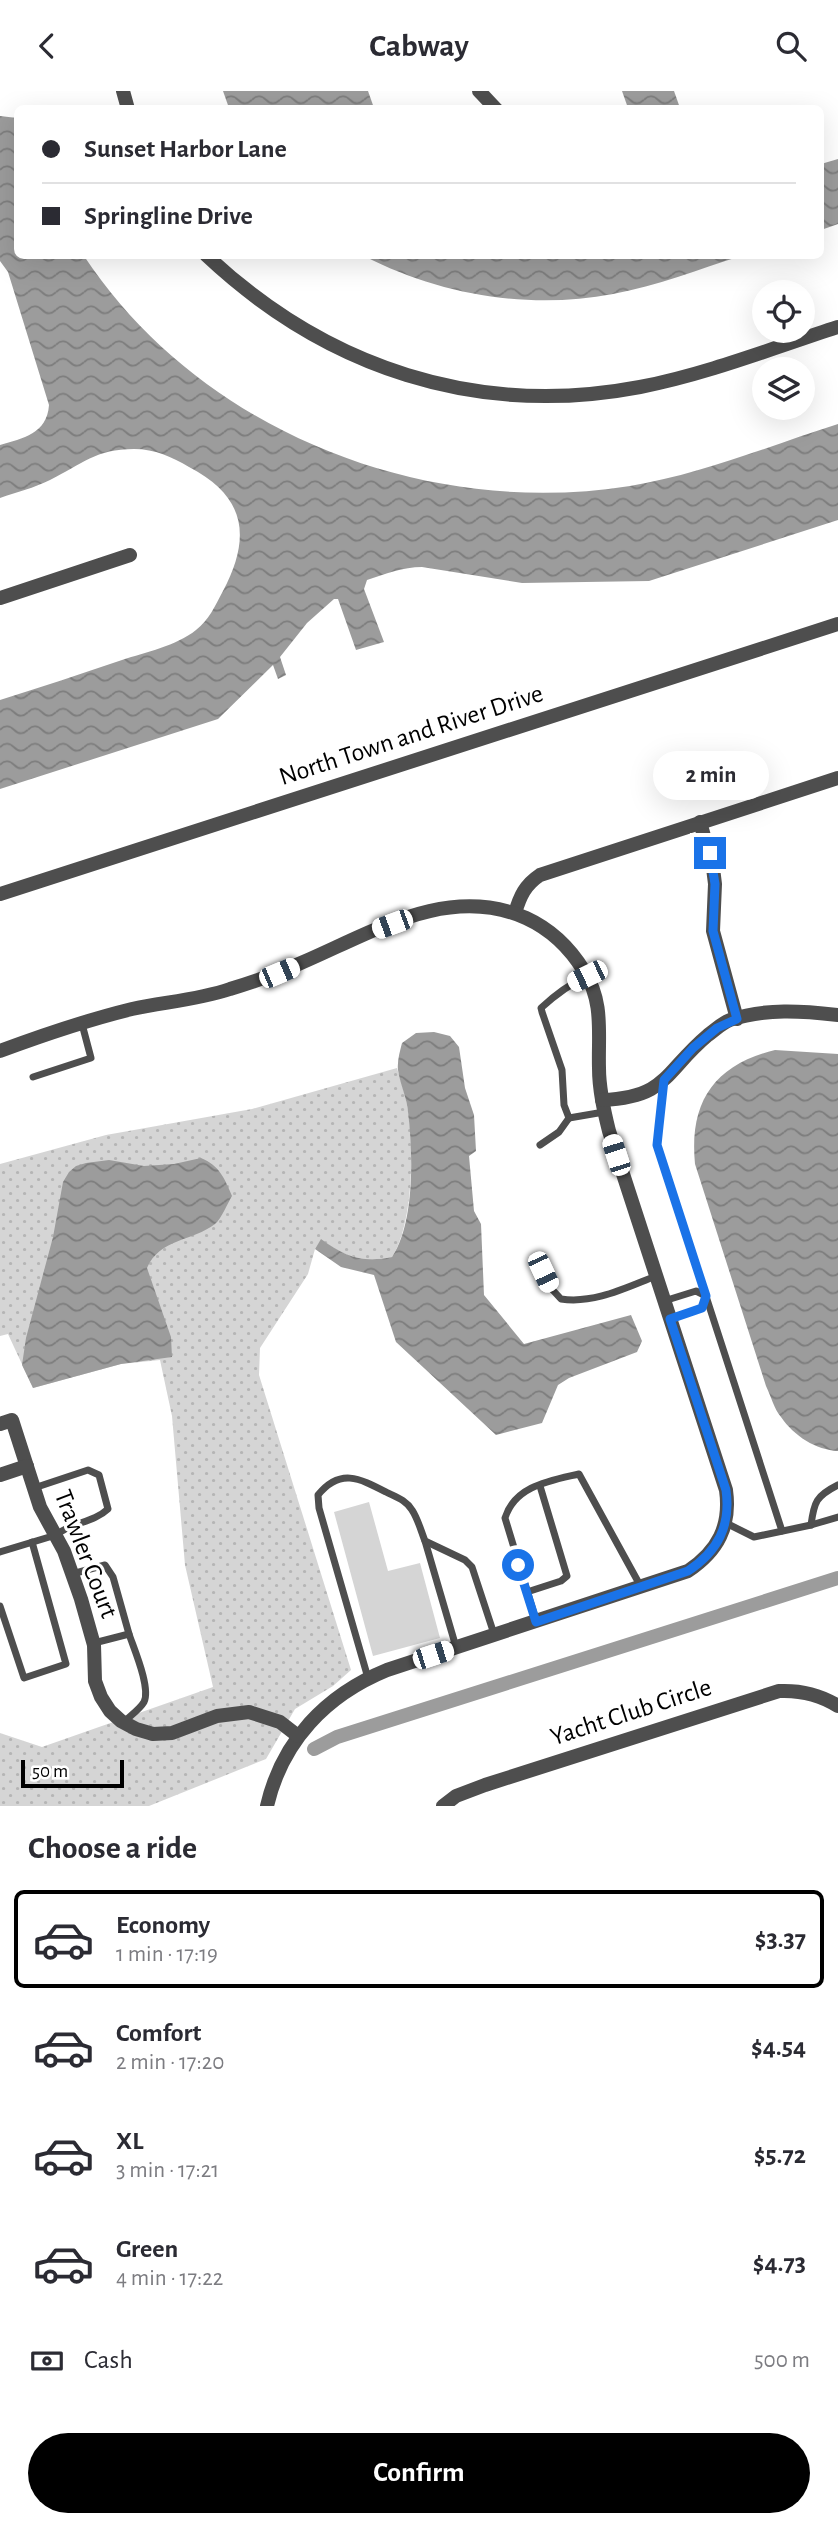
<!DOCTYPE html>
<meta charset="utf-8">
<style>
:root{--surface:#fff;--page:#f2f2f3;--text:#2b2b33;--muted:#7c7c81;--line:#e1e1e2;--accent:#000}
body{margin:0;font-family:"Alegreya Sans",sans-serif;background:var(--page);color:var(--text);height:100vh;display:flex;flex-direction:column;font-size:26px;white-space:nowrap}
*{box-sizing:border-box;margin:0}
p{font-size:23px;color:var(--muted)}
.icon{flex:none;width:38px;height:38px;fill:none;stroke:currentColor;stroke-width:2;stroke-linecap:round;stroke-linejoin:round}
.map{position:relative;height:1715px;overflow:hidden}
.details{display:flex;flex-direction:column;background:var(--surface);flex:1}
.details>*{flex:none}
.top-card{position:absolute;left:14px;top:14px;width:810px;height:154px;border-radius:10px;box-shadow:0 7px 28px #0002;display:grid;align-content:center;height:154px;padding:0 28px;background:var(--surface)}
.buttons{position:absolute;left:752px;top:189px;display:grid;gap:14px}
.buttons a{display:grid;place-items:center;width:63px;height:63px;border-radius:50%;background:var(--surface);box-shadow:0 7px 28px #0002;font-size:35px}
.scale{position:absolute;left:21px;bottom:18px;width:103px;box-sizing:border-box;padding-left:7px;border:4px solid #000;border-top:0;font-size:19px;line-height:24px;white-space:nowrap;color:#000;-webkit-text-stroke:5px #fff;paint-order:stroke}
.end{position:absolute;width:32px;height:32px;margin:-16px;border:9px solid #1a73e8;background:#fff;box-shadow:0 0 0 4px #fff}
.from{border-radius:50%}
.bubble{position:absolute;height:49px;border-radius:24px;background:var(--surface);box-shadow:0 7px 28px #0002;font-size:23px;font-weight:600;line-height:49px;text-align:center}
.car{position:absolute;width:21px;height:42px;margin:-21px -10px;border-radius:9px;box-shadow:0 0 5px 2px #0007;background:linear-gradient(#fff 24%,#345 0 40%,#fff 0 76%,#345 0 86%,#fff 0)}
.top-card b{display:flex;align-items:center;gap:24px;height:66px;font-size:26px}
.top-card b+b{border-top:2px solid var(--line)}
.top-card i{width:18px;height:18px;background:var(--text)}
ul{padding:0;list-style:none}
li{display:flex;align-items:center;gap:21px;height:98px;margin:0 14px 10px;padding:0 14px;border:4px solid transparent;border-radius:10px}
li div{flex:1}
li b{display:block;font-size:26px}
li em{font-style:normal;font-weight:600}
li.current{border-color:var(--accent)}
li>.icon{width:63px;height:63px;stroke-width:1.5}
h2{padding:0 28px;font-size:32px;line-height:84px}
.pay{display:flex;align-items:center;gap:18px;height:77px;padding:0 28px;font-size:26px}
.pay p{margin-inline-start:auto}
.action{display:flex;gap:14px;margin-top:auto;padding:14px 28px}
.action a{flex:1;height:80px;border-radius:42px;background:var(--accent);color:#fff;font-size:28px;font-weight:600;line-height:80px;text-align:center}
header{display:flex;justify-content:space-between;align-items:center;height:91px;padding:0 28px;background:var(--surface);font-size:32px;font-weight:600}
.map>svg:first-child{display:block}
.grass{fill:url(#grass-dots)}
.park{fill:#d5d5d5}
.water{fill:url(#water-waves)}
.lines{fill:none;stroke-linecap:round;stroke-linejoin:round}
.canal{stroke:#9c9c9c;stroke-width:14}
.service{stroke:#4e4e4e;stroke-width:7}
.minor{stroke:#4e4e4e;stroke-width:14}
.route{stroke:#1a73e8;stroke-width:9}
.labels{text-anchor:middle;dominant-baseline:central;stroke-width:6;stroke-linejoin:round;paint-order:stroke}
.street-label{font-size:26px;fill:#000;stroke:#fff}
</style>
<header><svg class="icon" aria-label="back" viewBox="0 0 24 24"><path d="M15 5l-7 7 7 7"/></svg>Cabway<svg class="icon" aria-label="search" viewBox="0 0 24 24"><circle cx="10" cy="10" r="6"/><path d="M15 15l6 6"/></svg></header>
<div class="map">
<svg width="838" height="1715" viewBox="0 0 838 1715">
<defs>
<pattern id="grass-dots" width="8" height="8" patternUnits="userSpaceOnUse" patternTransform="scale(1.75)"><rect width="8" height="8" fill="#d5d5d5"/><path d="M2 2h.1M6 6h.1" fill="none" stroke="#b5b5b5" stroke-width="1.8" stroke-linecap="round"/></pattern>
<pattern id="water-waves" width="16" height="10" patternUnits="userSpaceOnUse" patternTransform="scale(1.75)"><rect width="16" height="10" fill="#9c9c9c"/><path d="M0 5q4-4 8 0t8 0" fill="none" stroke="#7d7d7d"/></pattern>
</defs>
<rect width="100%" height="100%" fill="#fff"/>
<path class="grass" d="M 397,977 C 401,991 406,1005 408,1020 C 414,1057 413,1134 392,1166 C 362,1172 346,1166 321,1149 L 315,1158 L 308,1183 L 260,1257 L 259,1284 L 351,1579 L 333,1595 L 295,1618 L 266,1668 L 149,1715 L 0,1715 L 0,1642 L 42,1656 L 213,1596 L 185,1474 L 172,1325 L 160,1269 L 121,1273 L 33,1297 L 8,1243 L 0,1245 L 0,1073 L 106,1044 L 252,1018 Z"/>
<path class="park" d="M 369,1411 L 388,1480 L 420,1472 L 440,1547 L 373,1565 L 334,1421 Z"/>
<g class="water">
<path d="M 223,0 L 368,0 L 374,17 L 229,17 Z"/>
<path d="M 622,0 L 674,0 L 680,17 L 628,17 Z"/>
<path d="M 0,25 L 17,27 L 18,164 L 84,165 C 200,340 423,428 630,395 C 701,383 769,355 838,333 L 838,429 L 649,490 L 522,492 L 422,476 C 403,476 385,483 367,489 L 364,498 L 384,551 L 356,559 L 338,508 L 334,508 L 307,532 L 280,566 L 286,584 L 278,588 L 273,574 L 218,628 L 0,698 L 0,609 C 41,596 81,583 122,569 C 146,561 176,555 196,539 C 209,529 215,515 223,500 C 251,447 247,406 189,376 C 172,366 155,358 134,358 C 96,358 82,373 50,389 C 34,397 17,401 0,407 L 0,354 C 23,347 47,343 49,314 L 8,181 L 0,170 Z"/>
<path d="M 838,68 L 838,133 L 821,139 L 821,73 Z"/>
<path d="M 364,165 L 364,164 L 741,165 C 699,178 657,195 613,203 C 529,219 440,204 364,165 Z"/>
<path d="M 434,941 L 450,945 L 459,956 L 465,997 L 474,1024 L 476,1060 L 469,1065 L 474,1120 L 481,1133 L 484,1204 L 524,1253 L 631,1224 L 642,1250 L 637,1261 L 569,1287 L 558,1294 L 542,1332 L 496,1344 L 396,1251 L 374,1184 L 341,1176 L 315,1158 L 321,1148 C 345,1166 363,1172 392,1166 C 415,1132 413,1061 408,1021 C 407,1007 400,993 398,979 C 397,970 400,960 402,952 L 416,942 Z"/>
<path d="M 775,959 L 838,963 L 838,1360 C 816,1359 794,1345 781,1326 C 774,1318 771,1305 766,1295 L 695,1073 C 689,1011 714,974 775,959 Z"/>
<path d="M 201,1067 C 219,1074 225,1088 232,1105 C 227,1113 222,1127 215,1133 C 193,1150 159,1148 147,1177 L 171,1246 L 172,1266 L 121,1273 L 33,1297 L 22,1274 L 26,1247 L 53,1146 L 63,1091 L 69,1081 L 76,1075 L 86,1072 L 109,1069 L 144,1075 L 174,1073 Z"/>
</g>
<g class="lines">
<path class="canal" d="M 314,1658 L 337,1646 L 838,1487"/>
<g class="service">
<path d="M 587,885 C 570,893 555,904 541,917 L 542,921 L 562,979 L 564,1014 L 569,1027 L 604,1021"/>
<path d="M 33,986 L 91,967 L 82,933"/>
<path d="M 664,990 L 657,1054 L 782,1440"/>
<path d="M 540,1054 L 559,1041 L 569,1027"/>
<path d="M 536,1167 L 549,1195 L 561,1208 C 594,1213 625,1197 656,1185"/>
<path d="M 664,1210 L 696,1200 L 706,1205 L 702,1217 L 671,1228"/>
<path d="M 726,1432 L 754,1446 L 811,1434 L 838,1426"/>
<path d="M 811,1434 C 814,1411 816,1405 838,1394"/>
<path d="M 425,1450 L 456,1556"/>
<path d="M 0,1461 L 56,1444 C 72,1431 93,1432 108,1418 L 99,1384 L 88,1379 L 34,1397"/>
<path d="M 72,1483 L 105,1474 L 113,1486 L 129,1543 L 94,1552"/>
<path d="M 527,1501 L 561,1490 L 567,1485 L 540,1395"/>
<path d="M 0,1515 L 24,1587 L 66,1573 L 32,1451"/>
<path d="M 536,1529 L 505,1427 C 515,1395 549,1390 579,1383 L 641,1496"/>
<path d="M 368,1587 L 319,1417 L 318,1404 C 340,1377 359,1387 386,1401 C 396,1406 406,1409 412,1419 C 418,1428 421,1440 425,1450 L 465,1469 L 472,1476 L 494,1543"/>
<path d="M 124,1631 C 130,1625 140,1618 144,1611 C 151,1597 134,1558 129,1543"/>
</g>
<g class="minor">
<path d="M 123,0 L 128,18"/>
<path d="M 479,0 L 496,18"/>
<path d="M 206,164 C 326,277 477,327 640,296 C 707,283 773,257 838,236"/>
<path d="M 0,507 L 130,464"/>
<path d="M 700,731 L 713,777 L 715,793 L 713,840 L 737,928"/>
<path d="M 0,803 L 838,533"/>
<path d="M 515,822 C 520,805 525,794 540,784 L 838,687"/>
<path d="M 0,960 C 43,944 87,929 132,918 C 164,911 198,909 230,898 C 257,890 284,880 310,868 C 378,838 451,794 526,827 C 550,838 570,857 584,880 C 604,911 598,942 599,977 C 599,999 604,1020 609,1040 L 726,1399 C 731,1435 718,1460 688,1480 L 387,1579 C 326,1604 282,1650 267,1715"/>
<path d="M 602,1009 C 668,1006 664,981 708,944 C 715,939 722,932 730,929 C 765,917 803,920 838,924"/>
<path d="M 0,1333 L 12,1329 L 40,1416 L 64,1460 L 81,1508 L 94,1554 L 95,1590 L 101,1606 L 110,1620 L 121,1630 L 136,1638 L 153,1643 L 172,1642 L 217,1625 L 249,1621 L 280,1631 L 298,1645"/>
<path d="M 0,1384 L 27,1375"/>
<path d="M 443,1715 L 456,1705 L 485,1694 L 779,1600 C 801,1599 819,1603 838,1615"/>
</g>
</g>
<g class="lines">
<path class="route" d="M 518,1474 L 536,1531 L 688,1480 C 718,1460 731,1435 726,1399 L 670,1228 L 702,1217 L 706,1205 L 657,1054 L 659,1035 L 664,989 L 693,957 L 717,937 L 737,928 L 713,840 L 715,793 L 710,762"/>
</g>
<g class="labels">
<g class="street-label">
<text transform="translate(411 644) rotate(-18)">North Town and River Drive</text>
<text transform="translate(86 1463) rotate(69)">Trawler Court</text>
<text transform="translate(631 1621) rotate(-18)">Yacht Club Circle</text>
</g>
</g>
</svg>
<div class="buttons">
<a><svg class="icon" aria-label="locate" viewBox="0 0 24 24"><circle cx="12" cy="12" r="6"/><path d="M12 2v4M12 18v4M2 12h4M18 12h4"/></svg></a>
<a><svg class="icon" aria-label="layers" viewBox="0 0 24 24"><path d="M12 4l9 5-9 5-9-5zM3 14l9 5 9-5"/></svg></a>
</div>
<div class="scale">50 m</div>
<i class="end from" style="left:518px;top:1474px"></i>
<i class="end" style="left:710px;top:762px"></i>
<div class="bubble" style="left:653px;top:660px;width:116px">2 min</div>
<i class="car" style="left:392px;top:833px;rotate:250deg"></i>
<i class="car" style="left:279px;top:882px;rotate:67deg"></i>
<i class="car" style="left:587px;top:885px;rotate:244deg"></i>
<i class="car" style="left:616px;top:1064px;rotate:342deg"></i>
<i class="car" style="left:543px;top:1181px;rotate:155deg"></i>
<i class="car" style="left:433px;top:1564px;rotate:72deg"></i>
<div class="top-card">
<b><i class="from"></i>Sunset Harbor Lane</b>
<b><i></i>Springline Drive</b>
</div>
</div>
<section class="details">
<h2>Choose a ride</h2>
<ul>
<li class="current"><svg class="icon" aria-label="car" viewBox="0 0 24 24"><path d="M5 17H2v-5l4-1 3-4h7l3 4 3 1v5h-3M9 17h6M6 11h13"/><circle cx="7" cy="17" r="2"/><circle cx="17" cy="17" r="2"/></svg><div><b>Economy</b><p>1 min · 17:19</p></div><em>$3.37</em></li>
<li><svg class="icon" aria-label="car" viewBox="0 0 24 24"><path d="M5 17H2v-5l4-1 3-4h7l3 4 3 1v5h-3M9 17h6M6 11h13"/><circle cx="7" cy="17" r="2"/><circle cx="17" cy="17" r="2"/></svg><div><b>Comfort</b><p>2 min · 17:20</p></div><em>$4.54</em></li>
<li><svg class="icon" aria-label="car" viewBox="0 0 24 24"><path d="M5 17H2v-5l4-1 3-4h7l3 4 3 1v5h-3M9 17h6M6 11h13"/><circle cx="7" cy="17" r="2"/><circle cx="17" cy="17" r="2"/></svg><div><b>XL</b><p>3 min · 17:21</p></div><em>$5.72</em></li>
<li><svg class="icon" aria-label="car" viewBox="0 0 24 24"><path d="M5 17H2v-5l4-1 3-4h7l3 4 3 1v5h-3M9 17h6M6 11h13"/><circle cx="7" cy="17" r="2"/><circle cx="17" cy="17" r="2"/></svg><div><b>Green</b><p>4 min · 17:22</p></div><em>$4.73</em></li>
</ul>
<div class="pay"><svg class="icon" aria-label="cash" viewBox="0 0 24 24"><path d="M3 7h18v10H3z"/><circle cx="12" cy="12" r="2"/></svg>Cash<p>500 m</p></div>
<div class="action"><a>Confirm</a></div>
</section>
